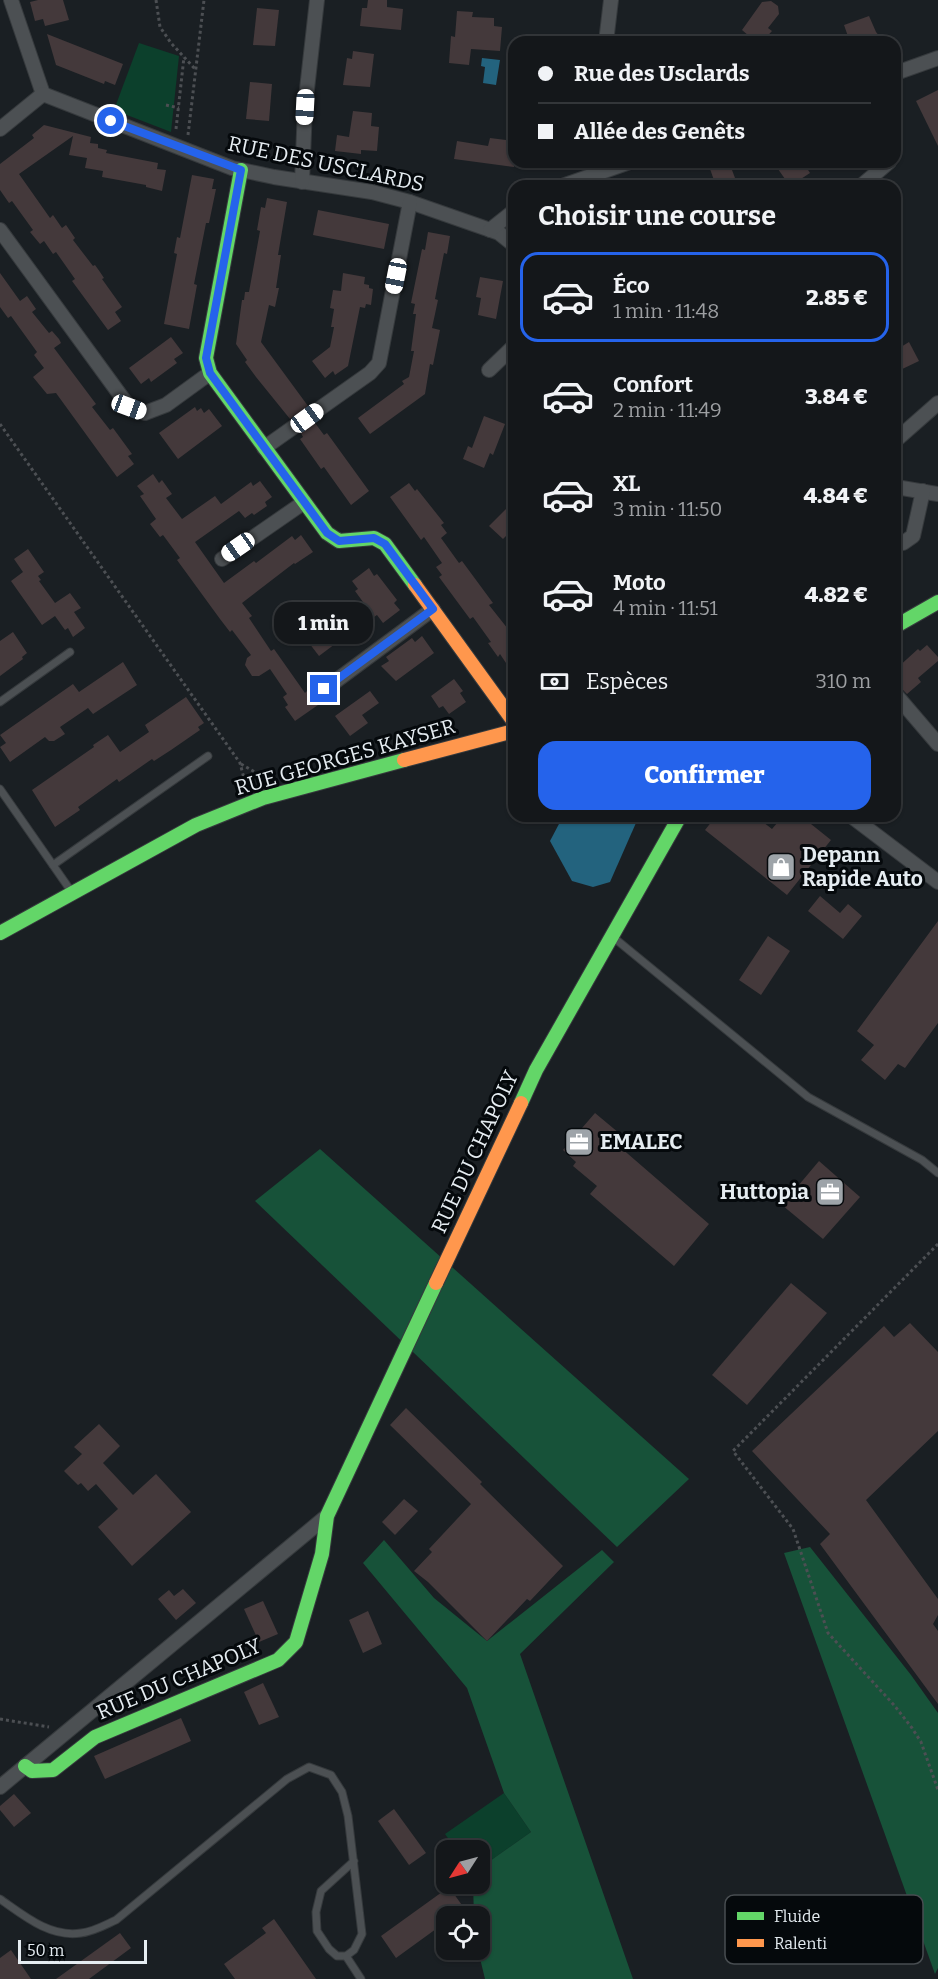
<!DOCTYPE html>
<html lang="fr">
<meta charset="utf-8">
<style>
:root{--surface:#14171a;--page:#212427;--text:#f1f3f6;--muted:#9d9fa2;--line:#333639;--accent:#2563eb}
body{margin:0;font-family:Bitter,serif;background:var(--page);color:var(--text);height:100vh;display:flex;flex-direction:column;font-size:22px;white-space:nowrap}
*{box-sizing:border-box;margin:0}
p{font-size:20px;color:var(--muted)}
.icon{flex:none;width:33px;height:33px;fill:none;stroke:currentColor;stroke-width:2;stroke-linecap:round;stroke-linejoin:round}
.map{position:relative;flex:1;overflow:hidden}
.panel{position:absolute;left:508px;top:180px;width:393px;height:642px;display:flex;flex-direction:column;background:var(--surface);border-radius:18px;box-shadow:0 2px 4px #0004,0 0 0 2px var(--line)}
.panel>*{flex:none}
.top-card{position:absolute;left:508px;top:36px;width:393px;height:132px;border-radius:18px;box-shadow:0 2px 4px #0004,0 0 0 2px var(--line);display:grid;align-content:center;height:132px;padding:0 30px;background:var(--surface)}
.needle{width:39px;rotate:234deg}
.fabs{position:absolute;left:436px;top:1840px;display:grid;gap:12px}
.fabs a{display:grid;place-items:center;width:54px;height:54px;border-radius:12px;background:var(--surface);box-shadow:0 2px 4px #0004,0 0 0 2px var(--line);font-size:30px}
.scale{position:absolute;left:18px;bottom:15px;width:129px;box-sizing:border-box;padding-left:6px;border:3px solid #e5ecf1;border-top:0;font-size:16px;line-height:21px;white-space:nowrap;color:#e5ecf1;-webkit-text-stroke:4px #05090c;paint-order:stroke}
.end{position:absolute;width:27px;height:27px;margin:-14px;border:8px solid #2563eb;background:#fff;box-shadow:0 0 0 3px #fff}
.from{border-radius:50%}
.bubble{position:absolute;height:42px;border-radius:18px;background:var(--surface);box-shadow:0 2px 4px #0004,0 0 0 2px var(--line);font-size:20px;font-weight:800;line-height:42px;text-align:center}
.car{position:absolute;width:18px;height:36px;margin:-18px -9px;border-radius:8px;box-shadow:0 0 4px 2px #0007;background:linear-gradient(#fff 24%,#345 0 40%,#fff 0 76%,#345 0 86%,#fff 0)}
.top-card b{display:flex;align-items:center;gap:21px;height:57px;font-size:22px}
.top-card b+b{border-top:2px solid var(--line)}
.top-card i{width:15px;height:15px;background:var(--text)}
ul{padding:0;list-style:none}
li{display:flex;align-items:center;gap:18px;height:90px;margin:0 12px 9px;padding:0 18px;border:3px solid transparent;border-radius:18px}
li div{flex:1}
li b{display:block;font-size:22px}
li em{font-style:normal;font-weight:800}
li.on{border-color:var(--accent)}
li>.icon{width:54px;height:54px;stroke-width:1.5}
h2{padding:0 30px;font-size:27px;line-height:72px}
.pay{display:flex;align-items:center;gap:15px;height:66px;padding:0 30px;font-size:22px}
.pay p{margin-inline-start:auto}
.action{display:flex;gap:12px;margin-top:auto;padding:12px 30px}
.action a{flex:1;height:69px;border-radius:18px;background:var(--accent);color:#fff;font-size:24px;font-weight:800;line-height:69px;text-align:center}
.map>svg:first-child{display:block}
.green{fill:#0c402c}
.forest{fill:#175239}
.water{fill:#23637e}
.building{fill:#44393b}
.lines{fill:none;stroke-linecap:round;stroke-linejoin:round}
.lane-casing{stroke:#363a3d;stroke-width:9}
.street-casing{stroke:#363a3d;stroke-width:16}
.fast-casing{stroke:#363a3d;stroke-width:16}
.slow-casing{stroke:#363a3d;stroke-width:16}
.path{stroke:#4c4f53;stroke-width:3;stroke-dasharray:3 3;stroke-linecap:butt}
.lane{stroke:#4c5053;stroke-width:7}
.street{stroke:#4c5053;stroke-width:14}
.fast{stroke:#63d668;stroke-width:14}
.slow{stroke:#ff974d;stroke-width:14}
.route{stroke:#2563eb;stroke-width:8}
.labels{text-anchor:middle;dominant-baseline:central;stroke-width:6;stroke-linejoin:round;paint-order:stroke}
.street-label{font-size:21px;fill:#e5ecf1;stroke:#05090c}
.poi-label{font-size:21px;font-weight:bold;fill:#e5ecf1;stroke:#05090c;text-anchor:start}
.key{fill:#05090c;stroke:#484d51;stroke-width:1.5}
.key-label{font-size:16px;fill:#e5ecf1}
</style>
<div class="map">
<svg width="938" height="1979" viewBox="0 0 938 1979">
<rect width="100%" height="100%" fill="#1a1f23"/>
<g class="green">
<path d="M 139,43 L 179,56 L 171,132 L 114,110 Z"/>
<path d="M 504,1793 L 531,1832 L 480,1868 L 480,1851 L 457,1851 L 445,1834 Z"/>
</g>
<g class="forest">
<path d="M 320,1149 L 689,1479 L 617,1547 L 255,1201 Z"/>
<path d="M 384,1540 L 434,1598 L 487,1641 L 602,1550 L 614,1562 L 520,1654 L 633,1979 L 485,1979 L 478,1950 L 480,1950 L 480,1917 L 474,1917 L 473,1884 L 480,1884 L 480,1868 L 531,1832 L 504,1793 L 467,1688 L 363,1563 Z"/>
<path d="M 810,1547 L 911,1675 L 938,1713 L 938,1968 L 935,1974 L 784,1553 Z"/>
</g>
<g class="water">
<path d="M 482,58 L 500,60 L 496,85 L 483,83 L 485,67 L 481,66 Z"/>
<path d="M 569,816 L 639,816 L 610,882 L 593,887 L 572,881 L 550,841 L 560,822 Z"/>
</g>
<g class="building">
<path d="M 38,0 L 63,0 L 69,20 L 45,26 L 43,19 L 35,21 L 30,2 Z"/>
<path d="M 368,0 L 387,0 L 387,7 L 403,9 L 401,30 L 360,26 L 362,8 L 367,8 Z"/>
<path d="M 771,1 L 778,6 L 779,14 L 768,28 L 772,31 L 762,42 L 756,42 L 742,30 L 762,2 Z"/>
<path d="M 257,8 L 279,10 L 275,46 L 253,45 Z"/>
<path d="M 457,11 L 473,12 L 472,17 L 494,18 L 494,26 L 502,27 L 500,51 L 471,49 L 469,65 L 449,63 L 451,36 L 455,37 Z"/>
<path d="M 869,16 L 876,32 L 884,42 L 850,42 L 844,25 Z"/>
<path d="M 47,34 L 123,64 L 115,85 L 105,81 L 104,84 L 56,65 Z"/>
<path d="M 353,51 L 374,54 L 370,87 L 343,85 L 347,58 L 352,59 Z"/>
<path d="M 250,82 L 272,84 L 269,121 L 246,119 Z"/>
<path d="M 938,90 L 938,146 L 916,101 Z"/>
<path d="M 353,111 L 372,113 L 371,126 L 379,127 L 377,151 L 361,150 L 361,154 L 335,151 L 337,135 L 349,137 Z"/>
<path d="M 44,125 L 91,137 L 90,143 L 98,144 L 98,148 L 107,150 L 106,153 L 158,163 L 157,169 L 166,170 L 162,191 L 146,187 L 146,185 L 102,177 L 103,171 L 85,168 L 87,158 L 69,155 L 73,136 L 19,174 L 50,218 L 53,215 L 62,228 L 66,225 L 75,238 L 73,240 L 93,266 L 95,265 L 100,272 L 104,278 L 102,279 L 122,307 L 115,312 L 121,321 L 108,330 L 72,281 L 75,279 L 56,252 L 53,254 L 44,241 L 40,244 L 30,232 L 33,230 L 12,201 L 9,203 L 0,190 L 0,164 L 34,138 L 32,135 Z"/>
<path d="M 490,138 L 514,141 L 514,167 L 454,159 L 457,141 L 488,146 Z"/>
<path d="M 720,162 L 729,162 L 738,186 L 716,186 L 709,166 Z"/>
<path d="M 773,162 L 803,162 L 810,173 L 790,186 Z"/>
<path d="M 192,175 L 214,179 L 212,189 L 216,189 L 209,223 L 206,223 L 194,284 L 197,285 L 189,329 L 164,324 L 177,254 L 174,253 L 177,237 L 180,238 Z"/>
<path d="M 267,198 L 287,202 L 278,255 L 281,255 L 276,288 L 279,288 L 275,307 L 269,305 L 261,342 L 308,406 L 290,419 L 256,377 L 245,362 L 247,360 L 236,344 L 242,300 L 244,300 L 245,292 L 249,292 L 260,231 L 257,230 L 261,207 L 265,208 Z"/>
<path d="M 318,210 L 389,224 L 384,249 L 313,235 Z"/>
<path d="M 428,232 L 450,236 L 447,254 L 444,253 L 435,299 L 438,300 L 432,328 L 440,330 L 433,365 L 430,364 L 425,394 L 370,434 L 358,418 L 404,384 L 402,381 L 409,377 L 414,351 L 411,351 L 416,314 L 413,314 L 415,304 L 411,303 L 422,249 L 425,250 Z"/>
<path d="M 0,273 L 20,301 L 27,296 L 36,309 L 32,312 L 49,333 L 52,331 L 59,339 L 61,343 L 54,348 L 96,404 L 92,407 L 110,430 L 113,428 L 132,454 L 128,456 L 134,464 L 117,477 L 56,393 L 47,394 L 33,377 L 44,368 L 34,355 L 37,352 L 11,316 L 8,318 L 0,307 Z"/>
<path d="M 343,273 L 365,277 L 364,284 L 369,285 L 369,288 L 373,289 L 371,305 L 366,304 L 365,308 L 360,307 L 348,366 L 335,375 L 333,371 L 325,378 L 312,361 L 330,347 L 334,327 L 331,327 L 334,309 L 330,308 L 333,290 L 341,291 Z"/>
<path d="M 480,277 L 503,281 L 496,319 L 478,315 L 481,298 L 476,297 Z"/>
<path d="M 171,337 L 183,353 L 174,359 L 177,363 L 151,382 L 149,378 L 141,384 L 129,368 Z"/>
<path d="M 909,342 L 919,361 L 896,372 L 896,350 Z"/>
<path d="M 195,407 L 197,411 L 201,408 L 204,413 L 209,409 L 222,426 L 178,459 L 159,433 Z"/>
<path d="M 484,416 L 505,424 L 493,455 L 490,453 L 484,468 L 463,459 L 468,446 L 472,448 Z"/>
<path d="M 315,423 L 324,435 L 327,433 L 369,491 L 351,505 L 324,467 L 321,469 L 300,439 L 303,437 L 301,433 Z"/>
<path d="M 153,474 L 159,483 L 162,480 L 172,494 L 166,498 L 182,519 L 215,496 L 221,504 L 251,482 L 253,486 L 260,481 L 272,497 L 265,502 L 267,506 L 254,515 L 252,513 L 245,518 L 239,511 L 195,542 L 224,583 L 254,561 L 256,563 L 292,536 L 295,540 L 301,535 L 313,552 L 295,564 L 294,563 L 242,603 L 252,616 L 249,618 L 271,651 L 274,649 L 305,693 L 307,691 L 318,705 L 295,721 L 285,707 L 288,705 L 283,697 L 287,694 L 270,669 L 259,676 L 252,676 L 245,665 L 247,658 L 251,655 L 232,630 L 230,632 L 220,619 L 177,560 L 180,558 L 163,535 L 160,537 L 150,524 L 156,519 L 140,496 L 144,494 L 137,486 Z"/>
<path d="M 409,483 L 415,491 L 417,489 L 444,523 L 441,525 L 447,533 L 441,538 L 459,563 L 462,561 L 493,603 L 489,605 L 508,629 L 514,623 L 514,656 L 506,663 L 500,654 L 498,657 L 488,643 L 491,642 L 473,617 L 470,619 L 439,577 L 442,575 L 436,567 L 442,563 L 424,537 L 421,540 L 390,497 Z"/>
<path d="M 514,501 L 514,528 L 503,539 L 489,526 Z"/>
<path d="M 28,549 L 44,572 L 38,576 L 41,580 L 39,581 L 55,603 L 70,593 L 81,608 L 74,612 L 85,628 L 73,637 L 68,628 L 65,630 L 55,616 L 42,625 L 11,581 L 23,572 L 14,559 Z"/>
<path d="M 369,568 L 374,576 L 377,574 L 397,600 L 394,603 L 400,610 L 383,623 L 377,615 L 374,617 L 355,591 L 358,589 L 352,581 Z"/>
<path d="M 335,618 L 347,635 L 319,656 L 306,639 Z"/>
<path d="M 13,632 L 27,653 L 22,657 L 23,659 L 0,676 L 0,641 Z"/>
<path d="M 422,636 L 434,653 L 396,681 L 381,666 L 389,661 L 386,657 L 412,638 L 415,642 Z"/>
<path d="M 927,645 L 938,657 L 938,661 L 918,678 L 921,682 L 907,694 L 896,683 L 896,669 L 918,649 L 920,651 Z"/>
<path d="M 123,662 L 137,685 L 93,714 L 88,708 L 60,727 L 65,734 L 54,741 L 49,741 L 45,737 L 10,762 L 0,747 L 6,743 L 0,735 L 73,684 L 79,692 Z"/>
<path d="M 454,679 L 463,691 L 460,693 L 466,702 L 449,714 L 443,706 L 439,708 L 431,696 Z"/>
<path d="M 370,691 L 379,703 L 362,715 L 368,723 L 350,736 L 335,716 Z"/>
<path d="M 186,697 L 204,723 L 198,727 L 200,730 L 171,750 L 154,761 L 152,759 L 119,782 L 117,779 L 78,807 L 80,810 L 55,827 L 32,790 L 94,747 L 93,745 L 108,735 L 120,752 L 149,732 L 145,725 Z"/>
<path d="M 716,816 L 755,816 L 772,829 L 783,816 L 801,816 L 831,840 L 787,895 L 705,830 Z"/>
<path d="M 820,896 L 840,913 L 848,904 L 862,916 L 843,939 L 808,911 Z"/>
<path d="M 938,921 L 938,1023 L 905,1068 L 898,1064 L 885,1080 L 861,1060 L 874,1045 L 857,1031 Z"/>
<path d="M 768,936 L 790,951 L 761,995 L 739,980 Z"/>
<path d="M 595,1113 L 619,1133 L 613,1141 L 709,1224 L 674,1266 L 590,1194 L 597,1186 L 573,1166 L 576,1162 L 563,1150 Z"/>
<path d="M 819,1161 L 860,1197 L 823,1239 L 782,1205 Z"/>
<path d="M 791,1283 L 827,1313 L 747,1405 L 712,1375 Z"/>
<path d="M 910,1323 L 938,1352 L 938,1431 L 866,1500 L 938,1599 L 938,1615 L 933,1624 L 938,1631 L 938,1704 L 820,1544 L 830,1534 L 752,1451 L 884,1326 L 894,1337 Z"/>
<path d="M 406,1408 L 482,1482 L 480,1484 L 563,1566 L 530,1601 L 527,1599 L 487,1641 L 428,1582 L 414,1571 L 432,1552 L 429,1549 L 471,1504 L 390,1425 Z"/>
<path d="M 99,1424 L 120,1446 L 103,1463 L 133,1495 L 156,1474 L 191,1512 L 132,1566 L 98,1527 L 118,1509 L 96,1484 L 88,1491 L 81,1483 L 78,1485 L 64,1471 L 82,1454 L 74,1447 Z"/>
<path d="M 404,1499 L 418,1511 L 395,1535 L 382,1522 Z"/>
<path d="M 183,1589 L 196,1603 L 176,1620 L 158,1599 L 169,1590 L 174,1596 Z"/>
<path d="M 263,1601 L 278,1634 L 259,1642 L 244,1609 Z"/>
<path d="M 368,1611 L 382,1644 L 363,1653 L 349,1620 Z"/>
<path d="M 263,1683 L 279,1717 L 259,1725 L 244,1692 Z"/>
<path d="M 181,1718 L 191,1741 L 105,1779 L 94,1756 Z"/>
<path d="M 14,1794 L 31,1813 L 14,1827 L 0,1810 L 0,1806 Z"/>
<path d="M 394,1809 L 426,1853 L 409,1865 L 378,1821 Z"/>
<path d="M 449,1887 L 464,1908 L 452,1917 L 447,1917 L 447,1921 L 396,1958 L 381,1936 Z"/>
<path d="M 274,1919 L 316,1979 L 235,1979 L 224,1964 L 266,1933 L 262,1928 Z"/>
<path d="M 120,1933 L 131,1948 L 89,1979 L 56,1979 Z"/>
<path d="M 11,1950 L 31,1979 L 0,1979 L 0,1958 Z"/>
</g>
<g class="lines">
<g class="lane-casing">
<g id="lane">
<path d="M 0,702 L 70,652"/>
<path d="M 0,789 L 71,891"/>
<path d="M 53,865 L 208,756"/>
<path d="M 613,937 L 808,1097 L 922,1160 L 938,1173"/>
<path d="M 0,1899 C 23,1915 50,1938 81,1933 C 93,1932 105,1925 116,1920 L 287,1779 L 309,1767 L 331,1775 L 342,1792 L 348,1816 L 362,1934 L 354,1950 L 346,1956 L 337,1956 L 329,1949 L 317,1931 L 316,1912 L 321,1891 L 354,1861"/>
<path d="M 346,1956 L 361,1979"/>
</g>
</g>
<g class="street-casing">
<g id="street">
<path d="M 11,0 L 43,94"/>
<path d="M 606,42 L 611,0"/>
<path d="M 896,73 L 938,58"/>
<path d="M 0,129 L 43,94 L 232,168 L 274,177 L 372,192 L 410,202 L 499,233 L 514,245"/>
<path d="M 302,182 L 305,107 L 317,0"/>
<path d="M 562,186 L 630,162"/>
<path d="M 861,186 L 889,162"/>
<path d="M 0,230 L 129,407 L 145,413 L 166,405 L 210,373"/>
<path d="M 490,230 L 514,211"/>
<path d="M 489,370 L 514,346"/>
<path d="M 896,440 L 938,403"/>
<path d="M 264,448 L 370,373 L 379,363 L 410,202"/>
<path d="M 896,487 L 938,494"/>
<path d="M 903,543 L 913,536 L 923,491"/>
<path d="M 222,559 L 303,503"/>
<path d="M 325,689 L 433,609"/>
<path d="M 896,695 L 938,744"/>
<path d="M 851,816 L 938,882"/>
<path d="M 0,1787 L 327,1516"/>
</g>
</g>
<g class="fast-casing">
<g id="fast">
<path d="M 241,170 L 206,358 L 210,373 L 327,533 L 339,541 L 374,538 L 385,544 L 415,585"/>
<path d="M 896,626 L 938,602"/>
<path d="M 0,933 L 196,825 L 263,798 L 404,760"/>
<path d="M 521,1103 L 536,1070 L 680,816"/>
<path d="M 25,1766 L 32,1771 L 53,1770 L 95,1737 L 278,1660 L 296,1642 L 322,1554 L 327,1516 L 436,1283"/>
</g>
</g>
<g class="slow-casing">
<g id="slow">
<path d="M 415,585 L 514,722"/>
<path d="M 404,760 L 514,731"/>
<path d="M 436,1283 L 521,1103"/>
</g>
</g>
<g class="path">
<path d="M 156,0 L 160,27 L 171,43 L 196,70"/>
<path d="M 166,105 L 179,108"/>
<path d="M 176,129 L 184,57"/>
<path d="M 188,135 L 204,0"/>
<path d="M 0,424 L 240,763 L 246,786"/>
<path d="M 241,764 L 265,778"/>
<path d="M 938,1244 L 733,1451 L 793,1529 L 828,1633 L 894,1705 L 912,1728 L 921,1742 L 938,1790"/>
<path d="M 0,1719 L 49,1727"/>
</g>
<use href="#lane" class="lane"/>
<use href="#street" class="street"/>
<use href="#fast" class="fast"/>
<use href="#slow" class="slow"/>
</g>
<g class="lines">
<path class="route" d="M 111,121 L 241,170 L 206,358 L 210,373 L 327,533 L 339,541 L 374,538 L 385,544 L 433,609 L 324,689"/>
</g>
<defs>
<g id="shop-square" transform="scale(1.5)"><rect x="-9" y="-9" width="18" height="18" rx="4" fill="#9ea4a9" stroke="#05090c"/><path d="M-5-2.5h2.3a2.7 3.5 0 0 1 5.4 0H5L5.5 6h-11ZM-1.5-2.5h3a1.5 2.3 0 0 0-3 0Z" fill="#fff"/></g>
<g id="office-square" transform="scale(1.5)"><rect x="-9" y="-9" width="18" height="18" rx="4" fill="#9ea4a9" stroke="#05090c"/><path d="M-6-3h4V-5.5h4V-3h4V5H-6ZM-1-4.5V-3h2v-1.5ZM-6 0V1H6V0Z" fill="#fff"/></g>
</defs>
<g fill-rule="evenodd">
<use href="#shop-square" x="781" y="867"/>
<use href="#office-square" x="579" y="1142"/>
<use href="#office-square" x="830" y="1192"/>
</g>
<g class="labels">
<g class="street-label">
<text transform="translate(326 164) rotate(12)">RUE DES USCLARDS</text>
<text transform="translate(345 757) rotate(-16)">RUE GEORGES KAYSER</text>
<text transform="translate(475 1152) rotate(-65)">RUE DU CHAPOLY</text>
<text transform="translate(179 1679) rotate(-23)">RUE DU CHAPOLY</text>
</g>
<g class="poi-label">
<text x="802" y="855">Depann<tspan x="802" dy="24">Rapide Auto</tspan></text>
<text x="600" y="1142">EMALEC</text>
<text x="809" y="1192" text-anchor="end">Huttopia</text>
</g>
</g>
<rect x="725" y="1895" width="198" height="69" rx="9" class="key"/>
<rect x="737" y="1912" width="27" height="8" fill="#63d668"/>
<rect x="737" y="1939" width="27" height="8" fill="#ff974d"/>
<g class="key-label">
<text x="774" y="1922">Fluide</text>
<text x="774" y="1949">Ralenti</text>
</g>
</svg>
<div class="fabs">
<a><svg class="needle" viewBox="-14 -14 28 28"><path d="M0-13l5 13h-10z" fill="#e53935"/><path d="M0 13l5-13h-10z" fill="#9d9fa2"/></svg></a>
<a><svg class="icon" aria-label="locate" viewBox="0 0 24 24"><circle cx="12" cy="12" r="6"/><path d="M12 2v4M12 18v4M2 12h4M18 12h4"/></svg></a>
</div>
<div class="scale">50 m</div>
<i class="end from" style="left:111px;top:121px"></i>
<i class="end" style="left:324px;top:689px"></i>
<div class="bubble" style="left:274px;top:602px;width:99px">1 min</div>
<i class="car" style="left:305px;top:107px;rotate:183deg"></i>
<i class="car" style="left:396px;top:276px;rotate:191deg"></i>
<i class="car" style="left:129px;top:407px;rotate:110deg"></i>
<i class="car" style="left:307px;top:418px;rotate:54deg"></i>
<i class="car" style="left:238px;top:547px;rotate:235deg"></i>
<div class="top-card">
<b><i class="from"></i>Rue des Usclards</b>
<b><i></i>Allée des Genêts</b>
</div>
<section class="panel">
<h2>Choisir une course</h2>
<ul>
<li class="on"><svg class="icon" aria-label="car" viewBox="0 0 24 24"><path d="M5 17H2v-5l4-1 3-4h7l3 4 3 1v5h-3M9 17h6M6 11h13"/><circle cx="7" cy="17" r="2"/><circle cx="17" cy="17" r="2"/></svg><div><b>Éco</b><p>1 min · 11:48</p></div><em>2.85 €</em></li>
<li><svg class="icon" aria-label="car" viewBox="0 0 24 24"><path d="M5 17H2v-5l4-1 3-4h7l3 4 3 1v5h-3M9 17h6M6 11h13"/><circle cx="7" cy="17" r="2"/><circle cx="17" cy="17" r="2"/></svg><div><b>Confort</b><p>2 min · 11:49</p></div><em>3.84 €</em></li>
<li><svg class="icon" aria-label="car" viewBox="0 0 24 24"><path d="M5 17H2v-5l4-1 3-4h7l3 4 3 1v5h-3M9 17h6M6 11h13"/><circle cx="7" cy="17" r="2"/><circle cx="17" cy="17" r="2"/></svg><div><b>XL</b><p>3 min · 11:50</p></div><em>4.84 €</em></li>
<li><svg class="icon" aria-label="car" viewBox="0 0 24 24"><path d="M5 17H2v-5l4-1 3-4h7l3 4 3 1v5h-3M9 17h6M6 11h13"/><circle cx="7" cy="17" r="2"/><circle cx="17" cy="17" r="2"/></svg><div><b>Moto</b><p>4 min · 11:51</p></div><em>4.82 €</em></li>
</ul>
<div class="pay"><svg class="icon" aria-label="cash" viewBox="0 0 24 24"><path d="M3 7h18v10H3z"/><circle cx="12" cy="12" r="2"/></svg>Espèces<p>310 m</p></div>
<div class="action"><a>Confirmer</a></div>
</section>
</div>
